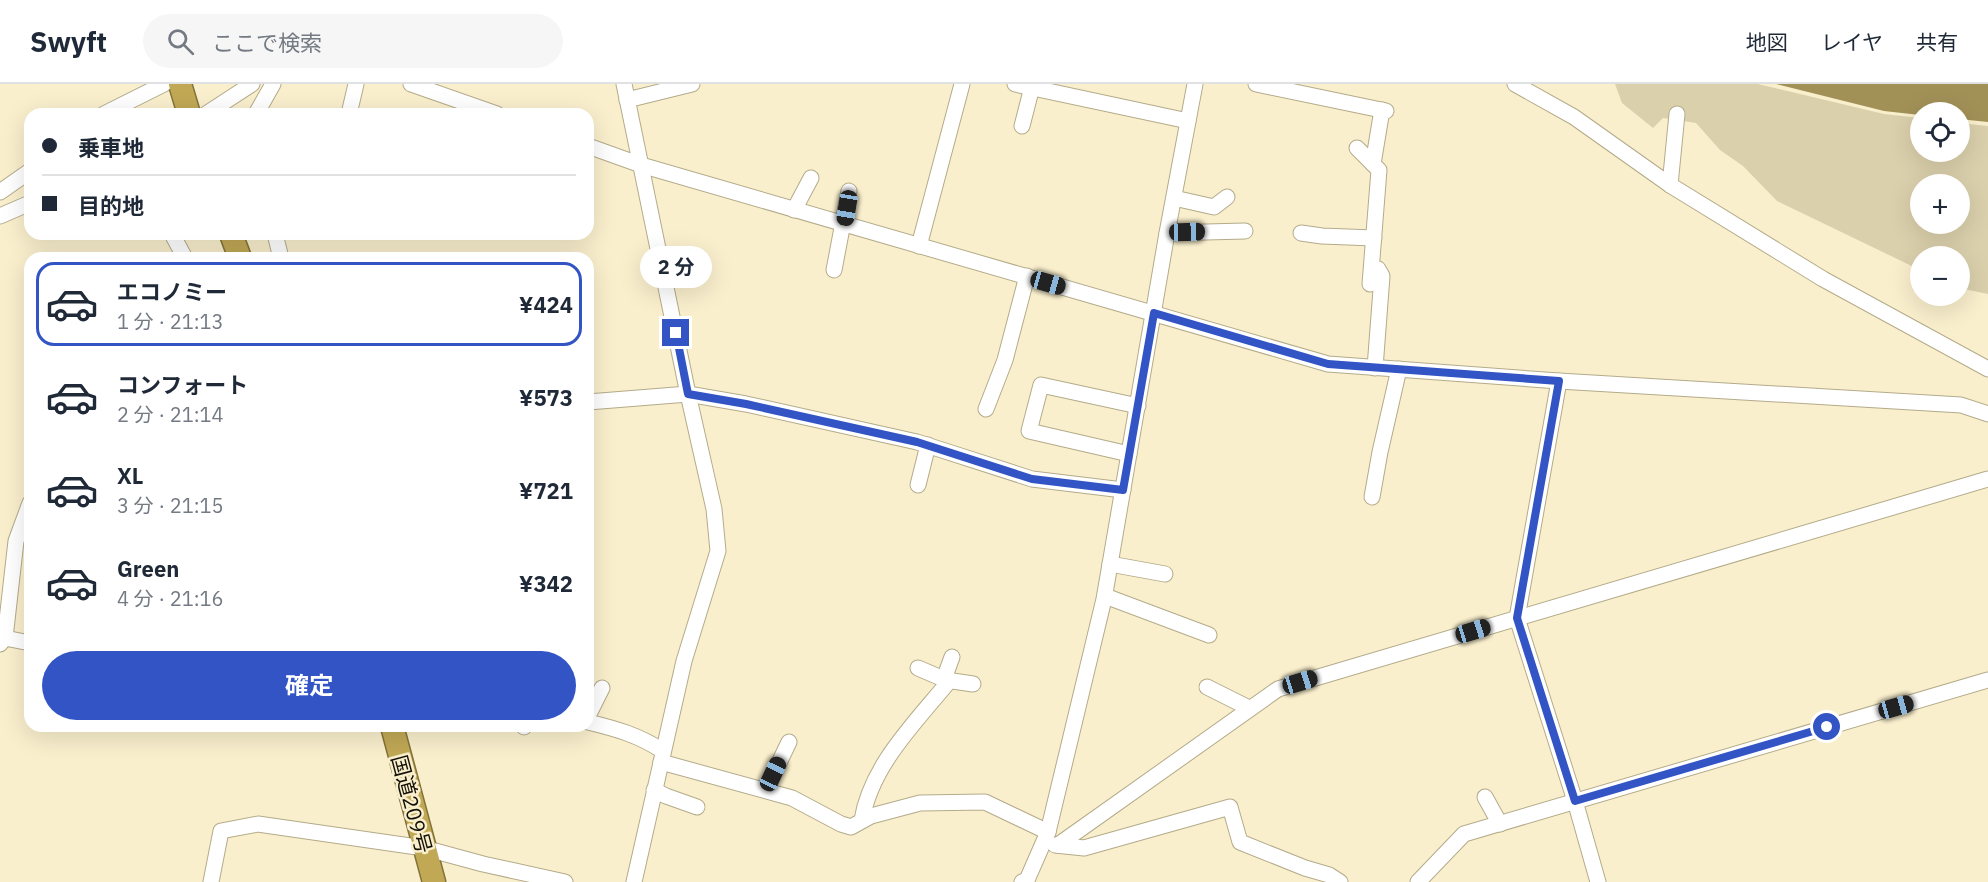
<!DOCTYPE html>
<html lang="ja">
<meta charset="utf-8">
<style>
:root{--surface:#fff;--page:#f6f6f7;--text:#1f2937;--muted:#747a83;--line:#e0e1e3;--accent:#3254c5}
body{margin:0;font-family:"IBM Plex Sans","Noto Sans JP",sans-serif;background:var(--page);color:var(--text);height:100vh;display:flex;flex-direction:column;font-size:22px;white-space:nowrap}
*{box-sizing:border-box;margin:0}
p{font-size:20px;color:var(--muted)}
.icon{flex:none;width:33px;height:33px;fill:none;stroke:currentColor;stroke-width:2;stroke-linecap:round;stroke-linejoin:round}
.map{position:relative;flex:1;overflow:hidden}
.panel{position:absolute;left:24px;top:168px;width:570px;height:480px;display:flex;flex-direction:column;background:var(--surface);border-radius:18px;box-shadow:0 6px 24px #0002}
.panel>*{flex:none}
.hud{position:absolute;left:24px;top:24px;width:570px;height:132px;border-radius:18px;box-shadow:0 6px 24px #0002;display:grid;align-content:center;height:132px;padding:0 18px;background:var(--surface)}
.tools{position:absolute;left:1910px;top:18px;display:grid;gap:12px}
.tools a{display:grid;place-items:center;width:60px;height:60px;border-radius:50%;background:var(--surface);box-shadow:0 6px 24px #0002;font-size:30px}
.end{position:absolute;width:27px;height:27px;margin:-14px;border:8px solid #3254c5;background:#fff;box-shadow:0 0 0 3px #fff}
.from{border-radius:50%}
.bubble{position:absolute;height:42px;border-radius:21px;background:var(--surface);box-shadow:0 6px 24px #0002;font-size:20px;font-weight:700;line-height:42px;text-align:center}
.car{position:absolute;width:18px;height:36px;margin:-18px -9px;border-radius:8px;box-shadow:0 0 4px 2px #0007;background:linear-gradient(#222 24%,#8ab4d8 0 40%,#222 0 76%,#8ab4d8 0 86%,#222 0)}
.hud b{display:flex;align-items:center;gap:21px;height:57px;font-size:22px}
.hud b+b{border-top:2px solid var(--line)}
.hud i{width:15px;height:15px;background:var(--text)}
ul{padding:10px 0 0;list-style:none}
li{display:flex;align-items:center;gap:18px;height:84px;margin:0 12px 9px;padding:0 6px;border:3px solid transparent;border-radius:18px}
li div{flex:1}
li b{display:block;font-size:22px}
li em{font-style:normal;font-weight:700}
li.on{border-color:var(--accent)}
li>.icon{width:54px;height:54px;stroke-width:1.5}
.button{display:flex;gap:12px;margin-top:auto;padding:12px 18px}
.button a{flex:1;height:69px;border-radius:36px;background:var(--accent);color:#fff;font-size:24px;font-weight:700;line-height:69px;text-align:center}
header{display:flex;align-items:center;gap:36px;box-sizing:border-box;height:84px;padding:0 30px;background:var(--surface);border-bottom:2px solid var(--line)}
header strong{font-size:28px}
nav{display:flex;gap:33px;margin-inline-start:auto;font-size:21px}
.search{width:420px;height:54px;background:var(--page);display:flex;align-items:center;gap:15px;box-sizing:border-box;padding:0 21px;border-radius:33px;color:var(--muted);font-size:22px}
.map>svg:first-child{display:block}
.green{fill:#dbd0ac;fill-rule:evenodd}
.water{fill:#a29157}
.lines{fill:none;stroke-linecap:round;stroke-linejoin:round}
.minor-casing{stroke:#b4ab8a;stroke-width:17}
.highway-casing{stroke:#837339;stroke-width:25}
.minor{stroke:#fff;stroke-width:15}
.highway{stroke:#c0a855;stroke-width:22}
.route{stroke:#3254c5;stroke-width:8}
.labels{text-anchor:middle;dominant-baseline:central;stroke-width:5;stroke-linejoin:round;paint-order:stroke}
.street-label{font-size:21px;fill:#131005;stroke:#f9efcd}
</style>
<header>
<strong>Swyft</strong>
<div class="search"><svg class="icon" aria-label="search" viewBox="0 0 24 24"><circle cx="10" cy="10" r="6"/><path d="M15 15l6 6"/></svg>ここで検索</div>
<nav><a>地図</a><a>レイヤ</a><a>共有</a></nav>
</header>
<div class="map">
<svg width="1988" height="798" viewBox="0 0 1988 798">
<rect width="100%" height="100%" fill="#f9efcd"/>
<path class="green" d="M 1615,0 L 1758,0 L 1884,30 L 1920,34 L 1920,68 L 1959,68 L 1959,39 L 1988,42 L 1988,210 L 1959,204 L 1959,172 L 1920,172 L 1920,186 L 1777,117 L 1743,82 L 1720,66 L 1696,39 L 1663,34 L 1653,44 L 1622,19 ZM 1920,100 L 1959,100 L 1959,140 L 1920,140 Z"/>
<path class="water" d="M 1776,0 L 1988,0 L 1988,38 L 1959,35 L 1959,28 L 1920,28 L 1920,31 L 1884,27 Z"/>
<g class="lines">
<g class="minor-casing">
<g id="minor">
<path d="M 411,0 L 497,30"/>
<path d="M 624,0 L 688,310 L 714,425 L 718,467 L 684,577 L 634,798"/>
<path d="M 1015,0 L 1188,37"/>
<path d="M 1256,0 L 1386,27"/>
<path d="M 1515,0 L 1574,33 L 1670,101 L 1823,195 L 1988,285"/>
<path d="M 627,16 L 692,0"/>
<path d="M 104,30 L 164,0"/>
<path d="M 206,30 L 252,0"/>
<path d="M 256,30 L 273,0"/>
<path d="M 349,30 L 356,0"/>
<path d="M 1022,42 L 1032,3"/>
<path d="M 588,62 L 641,81 L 1328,280 L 1559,297 L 1961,321 L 1988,330"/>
<path d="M 1357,64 L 1379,86 L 1370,200"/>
<path d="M 1373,80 L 1382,26"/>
<path d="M 1670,101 L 1677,30"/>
<path d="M 0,108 L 30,87"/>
<path d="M 1174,114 L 1214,123 L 1227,113"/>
<path d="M 794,126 L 811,94"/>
<path d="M 0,132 L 30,119"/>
<path d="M 1167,149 L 1245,147"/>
<path d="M 1301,149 L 1322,152 L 1374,154"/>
<path d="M 172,150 L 185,174"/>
<path d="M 275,150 L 281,174"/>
<path d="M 919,162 L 962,0"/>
<path d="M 1372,185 L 1378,185 L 1382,192 L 1375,284"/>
<path d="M 834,186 L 849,107"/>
<path d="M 1559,297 L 1517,534 L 1575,717 L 1598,798"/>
<path d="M 588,318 L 688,310 L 746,320 L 917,358 L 1032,395 L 1123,406"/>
<path d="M 986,325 L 1005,276 L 1027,192"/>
<path d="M 1129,370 L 1029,347 L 1041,301 L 1138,322"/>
<path d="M 918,401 L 928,361"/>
<path d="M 1372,413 L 1380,368 L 1399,285"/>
<path d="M 1110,480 L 1165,490"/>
<path d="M 1105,512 L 1209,551"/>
<path d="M 5,554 L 16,457 L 30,419"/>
<path d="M 0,560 L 5,554 L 30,559"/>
<path d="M 918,584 L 946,596 L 973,600"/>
<path d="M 944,595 L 952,573"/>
<path d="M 1207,603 L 1249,624"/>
<path d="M 588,632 L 602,604"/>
<path d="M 588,638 C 617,645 638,651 663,667"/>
<path d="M 524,643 L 524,642"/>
<path d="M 661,678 L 792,714 L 841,740 L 851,743 L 871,732 L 920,719 L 985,718 L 1048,748"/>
<path d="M 654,706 L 666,712 L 697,723"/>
<path d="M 766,706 L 789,658"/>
<path d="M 1485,713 L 1500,740"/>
<path d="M 862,736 C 871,681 916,638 950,596"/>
<path d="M 1055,761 L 1084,764 L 1230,723 L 1240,758 L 1305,784 L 1329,791 L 1340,798"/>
<path d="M 1058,761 L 1278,605 L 1988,395"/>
<path d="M 211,798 L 221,747 L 258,740 L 424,764 L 483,780 L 565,798"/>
<path d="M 1022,798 L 1027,796 L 1048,748 L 1104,515 L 1167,149 L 1195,0"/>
<path d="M 1418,798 L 1464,750 L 1988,596"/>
</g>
</g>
<g class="highway-casing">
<g id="highway">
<path d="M 180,0 L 189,30"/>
<path d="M 231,150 L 240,174"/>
<path d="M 392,642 L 434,798"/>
</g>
</g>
<use href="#minor" class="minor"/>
<use href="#highway" class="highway"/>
</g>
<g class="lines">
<path class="route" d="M 676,249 L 688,310 L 746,320 L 917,358 L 1032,395 L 1123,406 L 1154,229 L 1328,280 L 1559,297 L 1517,534 L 1575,717 L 1827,643"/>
</g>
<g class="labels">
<g class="street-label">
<text transform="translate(412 720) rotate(75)">国道209号</text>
</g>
</g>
</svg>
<div class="tools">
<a><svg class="icon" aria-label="locate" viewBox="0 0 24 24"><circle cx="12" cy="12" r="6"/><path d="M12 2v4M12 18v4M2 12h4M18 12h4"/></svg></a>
<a>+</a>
<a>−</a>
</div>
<i class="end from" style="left:1827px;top:643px"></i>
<i class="end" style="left:676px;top:249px"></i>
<div class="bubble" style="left:640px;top:162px;width:72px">2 分</div>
<i class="car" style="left:847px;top:124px;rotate:189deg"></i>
<i class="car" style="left:1187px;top:148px;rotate:89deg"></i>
<i class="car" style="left:1048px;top:199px;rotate:106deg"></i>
<i class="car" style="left:1473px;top:547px;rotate:73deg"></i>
<i class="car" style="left:1300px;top:598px;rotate:73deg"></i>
<i class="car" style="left:1896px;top:623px;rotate:74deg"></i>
<i class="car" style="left:773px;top:690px;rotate:25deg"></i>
<div class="hud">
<b><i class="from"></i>乗車地</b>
<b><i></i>目的地</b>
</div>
<section class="panel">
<ul>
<li class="on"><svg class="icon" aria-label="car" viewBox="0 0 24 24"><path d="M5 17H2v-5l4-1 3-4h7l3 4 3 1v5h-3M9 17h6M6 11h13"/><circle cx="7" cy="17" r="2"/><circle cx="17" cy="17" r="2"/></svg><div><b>エコノミー</b><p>1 分 · 21:13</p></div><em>¥424</em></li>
<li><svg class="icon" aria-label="car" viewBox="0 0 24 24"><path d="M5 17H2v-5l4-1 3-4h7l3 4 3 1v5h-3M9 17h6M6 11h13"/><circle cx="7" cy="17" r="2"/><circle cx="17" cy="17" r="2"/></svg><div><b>コンフォート</b><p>2 分 · 21:14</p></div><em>¥573</em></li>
<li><svg class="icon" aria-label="car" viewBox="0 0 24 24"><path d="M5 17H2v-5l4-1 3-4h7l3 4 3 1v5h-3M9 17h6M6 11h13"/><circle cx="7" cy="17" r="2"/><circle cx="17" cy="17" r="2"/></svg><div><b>XL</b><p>3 分 · 21:15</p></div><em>¥721</em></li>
<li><svg class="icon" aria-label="car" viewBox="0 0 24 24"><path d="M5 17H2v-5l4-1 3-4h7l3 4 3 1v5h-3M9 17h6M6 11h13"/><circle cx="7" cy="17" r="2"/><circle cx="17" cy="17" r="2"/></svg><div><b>Green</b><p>4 分 · 21:16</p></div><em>¥342</em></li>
</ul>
<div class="button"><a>確定</a></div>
</section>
</div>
